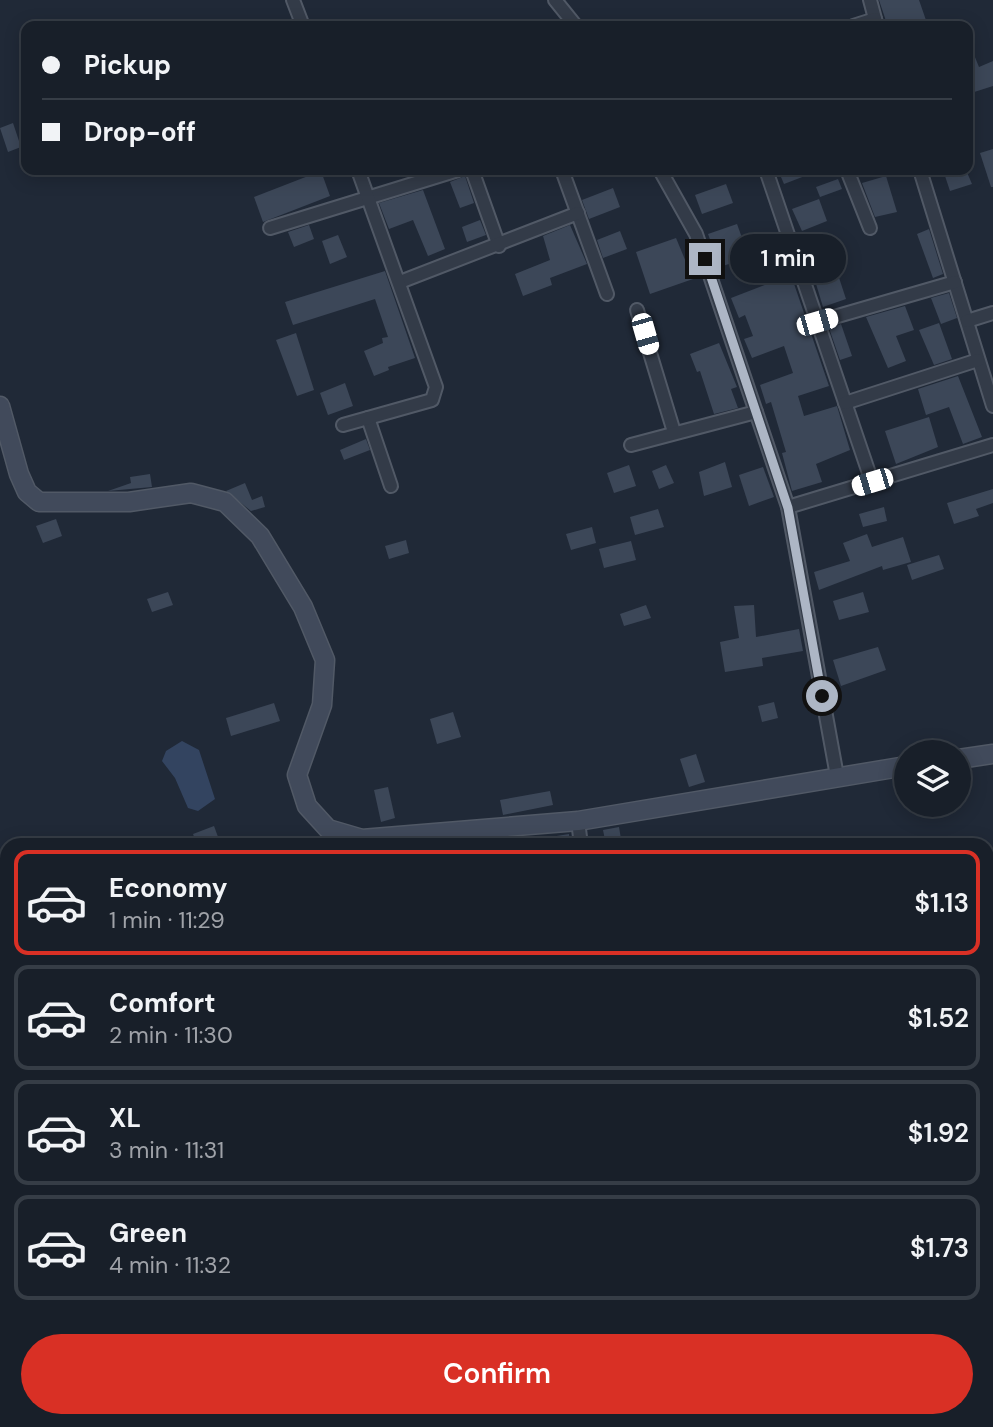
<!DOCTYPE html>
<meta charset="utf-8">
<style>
:root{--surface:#181f29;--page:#212731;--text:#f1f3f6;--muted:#9fa2a8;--line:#363d46;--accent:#d93025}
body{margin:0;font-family:"DM Sans",sans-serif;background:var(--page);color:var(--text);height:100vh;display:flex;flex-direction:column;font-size:26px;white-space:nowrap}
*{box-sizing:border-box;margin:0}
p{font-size:23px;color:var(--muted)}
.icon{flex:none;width:38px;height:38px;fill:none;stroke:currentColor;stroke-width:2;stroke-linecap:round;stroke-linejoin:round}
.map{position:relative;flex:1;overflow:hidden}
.panel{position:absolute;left:0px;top:838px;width:994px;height:590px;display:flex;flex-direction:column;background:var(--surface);border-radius:21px 21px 0 0;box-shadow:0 4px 18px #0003,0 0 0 2px var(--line)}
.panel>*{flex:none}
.banner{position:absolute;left:21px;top:21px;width:952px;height:154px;border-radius:14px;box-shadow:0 4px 18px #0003,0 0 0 2px var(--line);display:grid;align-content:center;height:154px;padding:0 21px;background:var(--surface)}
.controls{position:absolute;left:894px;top:740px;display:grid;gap:14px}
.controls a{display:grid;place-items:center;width:77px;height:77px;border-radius:50%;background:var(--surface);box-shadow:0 4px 18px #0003,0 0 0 2px var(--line);font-size:35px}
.end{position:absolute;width:32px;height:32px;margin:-16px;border:9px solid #adb6c5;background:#111;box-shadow:0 0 0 4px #111}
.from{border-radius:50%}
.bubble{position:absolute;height:49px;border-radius:24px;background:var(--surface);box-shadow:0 4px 18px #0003,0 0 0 2px var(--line);font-size:23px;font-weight:600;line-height:49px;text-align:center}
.car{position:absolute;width:21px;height:42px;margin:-21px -10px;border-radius:9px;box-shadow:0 0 5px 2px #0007;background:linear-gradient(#fff 24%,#345 0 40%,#fff 0 76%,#345 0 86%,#fff 0)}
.banner b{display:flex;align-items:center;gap:24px;height:66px;font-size:26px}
.banner b+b{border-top:2px solid var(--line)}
.banner i{width:18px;height:18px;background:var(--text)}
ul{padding:12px 0 0;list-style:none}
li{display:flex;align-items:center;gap:21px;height:105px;margin:0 14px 10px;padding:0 7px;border:4px solid var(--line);border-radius:14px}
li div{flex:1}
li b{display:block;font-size:26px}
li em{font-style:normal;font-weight:600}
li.selected{border-color:var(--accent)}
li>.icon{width:63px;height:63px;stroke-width:1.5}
.primary-button{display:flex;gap:14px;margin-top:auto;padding:14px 21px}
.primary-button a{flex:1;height:80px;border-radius:42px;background:var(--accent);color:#fff;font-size:28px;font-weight:600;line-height:80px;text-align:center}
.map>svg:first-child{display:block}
.water{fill:#334460}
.building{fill:#3c4758}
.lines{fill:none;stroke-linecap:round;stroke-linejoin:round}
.minor-casing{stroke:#515966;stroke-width:16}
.secondary-casing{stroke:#515966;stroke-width:21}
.minor{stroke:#333b48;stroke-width:12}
.secondary{stroke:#414a5b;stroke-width:18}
.route{stroke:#adb6c5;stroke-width:9}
</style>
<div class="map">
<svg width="993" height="1427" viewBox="0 0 993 1427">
<rect width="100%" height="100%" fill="#202937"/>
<path class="water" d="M 182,741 L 199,750 L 215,799 L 198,811 L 188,808 L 175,778 L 162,761 L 166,751 Z"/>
<g class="building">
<path d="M 879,0 L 919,0 L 928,26 L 894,26 L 892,19 L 886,21 Z"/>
<path d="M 968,40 L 979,67 L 993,61 L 993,86 L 968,94 Z"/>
<path d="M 13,123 L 21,147 L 8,152 L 0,128 Z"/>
<path d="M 993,149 L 993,187 L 991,187 L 980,153 Z"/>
<path d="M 778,170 L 817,170 L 818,171 L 784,184 Z"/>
<path d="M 943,170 L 966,170 L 972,184 L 950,191 Z"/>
<path d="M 321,171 L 330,196 L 263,222 L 254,197 Z"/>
<path d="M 465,176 L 474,203 L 460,208 L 450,182 Z"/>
<path d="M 886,176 L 897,212 L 875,217 L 862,183 Z"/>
<path d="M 838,179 L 842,189 L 820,197 L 816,187 Z"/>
<path d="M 726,184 L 733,203 L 702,214 L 695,195 Z"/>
<path d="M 613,188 L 620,207 L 589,219 L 582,200 Z"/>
<path d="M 423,190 L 445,249 L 428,256 L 413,220 L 389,229 L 379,203 Z"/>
<path d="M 819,199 L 827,221 L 802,231 L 792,209 Z"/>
<path d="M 480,220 L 486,235 L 467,242 L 462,227 Z"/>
<path d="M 737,224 L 749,257 L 720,267 L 708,234 Z"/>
<path d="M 309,225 L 314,239 L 294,247 L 288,232 Z"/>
<path d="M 570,225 L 587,264 L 550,278 L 552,285 L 523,296 L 515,274 L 550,260 L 543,236 Z"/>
<path d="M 929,229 L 943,274 L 933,278 L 917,234 Z"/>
<path d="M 620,231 L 627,249 L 603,258 L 597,240 Z"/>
<path d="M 338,235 L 347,257 L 330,264 L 322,241 Z"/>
<path d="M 676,238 L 693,279 L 650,294 L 636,252 Z"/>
<path d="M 829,247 L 846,299 L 823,307 L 807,254 Z"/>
<path d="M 385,271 L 415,358 L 388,367 L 389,370 L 374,376 L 364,351 L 383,343 L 382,338 L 388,337 L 375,299 L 293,325 L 285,302 Z"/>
<path d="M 791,275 L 829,386 L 798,396 L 804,416 L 837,406 L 850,450 L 816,464 L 822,482 L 792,491 L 782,453 L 786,452 L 771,402 L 766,404 L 760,385 L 793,373 L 784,346 L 752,358 L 744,339 L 753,336 L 745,315 L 739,318 L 731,298 Z"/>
<path d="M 949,293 L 957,318 L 941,324 L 931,298 Z"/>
<path d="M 905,306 L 914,330 L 896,336 L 906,361 L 888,368 L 866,317 Z"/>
<path d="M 939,323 L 952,359 L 934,365 L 919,330 Z"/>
<path d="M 841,324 L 852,356 L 840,360 L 829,328 Z"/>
<path d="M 296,333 L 314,390 L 297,396 L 276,340 Z"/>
<path d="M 719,343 L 737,387 L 731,389 L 738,408 L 714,414 L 700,371 L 697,372 L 690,354 Z"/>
<path d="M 958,376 L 982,437 L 963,444 L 949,407 L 926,415 L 918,389 Z"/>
<path d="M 345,383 L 353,406 L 328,415 L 320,393 Z"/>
<path d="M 929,417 L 938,447 L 896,464 L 885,431 Z"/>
<path d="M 366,439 L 370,450 L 344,460 L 340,450 Z"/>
<path d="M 725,462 L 732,487 L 704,496 L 699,472 Z"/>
<path d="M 629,465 L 636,486 L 614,493 L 607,473 Z"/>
<path d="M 666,465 L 674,483 L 659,489 L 652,471 Z"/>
<path d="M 763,467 L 774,497 L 749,506 L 739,475 Z"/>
<path d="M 150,474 L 152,487 L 108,491 L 131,483 L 130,477 Z"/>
<path d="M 245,483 L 252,500 L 262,496 L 265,507 L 251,511 L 226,491 Z"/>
<path d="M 993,489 L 993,503 L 976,509 L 979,516 L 954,524 L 947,503 Z"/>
<path d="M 884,507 L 887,521 L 863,527 L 859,514 Z"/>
<path d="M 658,509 L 664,527 L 635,535 L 630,517 Z"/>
<path d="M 56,519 L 62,536 L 43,543 L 36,526 Z"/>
<path d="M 592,527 L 596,543 L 571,550 L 566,534 Z"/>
<path d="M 867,534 L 872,547 L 903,537 L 911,562 L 883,570 L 882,566 L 819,590 L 814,572 L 850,561 L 843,543 Z"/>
<path d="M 406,540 L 409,553 L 389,559 L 385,546 Z"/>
<path d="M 631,541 L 636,560 L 604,568 L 599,549 Z"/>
<path d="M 939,555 L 944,569 L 912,580 L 907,565 Z"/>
<path d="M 168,592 L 173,605 L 152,612 L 147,599 Z"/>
<path d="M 863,592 L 869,612 L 839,620 L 833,601 Z"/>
<path d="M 646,605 L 651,618 L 624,626 L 620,614 Z"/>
<path d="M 754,605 L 756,637 L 799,629 L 803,651 L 762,658 L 763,666 L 725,672 L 720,642 L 739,638 L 734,606 Z"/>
<path d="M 878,647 L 886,670 L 841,686 L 833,660 Z"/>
<path d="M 774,702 L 778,718 L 762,722 L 758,706 Z"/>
<path d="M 274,703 L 280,721 L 231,736 L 226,718 Z"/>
<path d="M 453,712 L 461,737 L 437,744 L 430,719 Z"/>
<path d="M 696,754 L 705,782 L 689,787 L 680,759 Z"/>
<path d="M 388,787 L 395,818 L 381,822 L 374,790 Z"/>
<path d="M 550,791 L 553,805 L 503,815 L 500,800 Z"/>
<path d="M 214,826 L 221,845 L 197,845 L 193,834 Z"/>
<path d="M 619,827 L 622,845 L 606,845 L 603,830 Z"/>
<path d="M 569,834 L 570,845 L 532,845 L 532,840 Z"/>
</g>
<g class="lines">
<g class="minor-casing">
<g id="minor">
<path d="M 293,0 L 303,26"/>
<path d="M 555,0 L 576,26"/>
<path d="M 870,0 L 877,26"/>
<path d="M 853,26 L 875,19"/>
<path d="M 472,170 L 499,246"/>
<path d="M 562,170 L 607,294"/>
<path d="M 660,170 L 696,234 L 788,507 L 837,776"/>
<path d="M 766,170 L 872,482"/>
<path d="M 847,170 L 870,228"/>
<path d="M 920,170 L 993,406"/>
<path d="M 270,228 L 458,170"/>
<path d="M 400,282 L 578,213"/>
<path d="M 637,310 L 674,432"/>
<path d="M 967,321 L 993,313"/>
<path d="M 817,322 L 955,282"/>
<path d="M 845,403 L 978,360"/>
<path d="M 368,418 L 391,486"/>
<path d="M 343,425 L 432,400 L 436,387 L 358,170"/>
<path d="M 631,445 L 756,412"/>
<path d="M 788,507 L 993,445"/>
<path d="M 578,821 L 581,845"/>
</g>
</g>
<g class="secondary-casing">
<g id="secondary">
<path d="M 0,406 L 19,474 L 27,492 L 39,502 L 129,502 L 191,493 L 225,502 L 260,536 L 303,607 L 325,660 L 322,705 L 297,775 L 307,806 L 328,829 L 362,839 L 578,821 L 906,766"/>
<path d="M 959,759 L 993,754"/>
</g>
</g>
<use href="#minor" class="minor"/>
<use href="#secondary" class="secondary"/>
</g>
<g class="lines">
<path class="route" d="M 705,259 L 788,508 L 822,696"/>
</g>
</svg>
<div class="controls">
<a><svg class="icon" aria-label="layers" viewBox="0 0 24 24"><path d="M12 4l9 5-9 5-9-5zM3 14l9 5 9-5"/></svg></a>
</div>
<i class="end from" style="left:822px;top:696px"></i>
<i class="end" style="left:705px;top:259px"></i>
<div class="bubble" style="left:730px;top:234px;width:116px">1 min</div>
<i class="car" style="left:817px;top:322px;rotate:74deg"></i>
<i class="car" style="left:645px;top:334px;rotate:164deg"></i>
<i class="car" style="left:872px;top:482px;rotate:253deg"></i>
<div class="banner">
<b><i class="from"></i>Pickup</b>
<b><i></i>Drop-off</b>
</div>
<section class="panel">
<ul>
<li class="selected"><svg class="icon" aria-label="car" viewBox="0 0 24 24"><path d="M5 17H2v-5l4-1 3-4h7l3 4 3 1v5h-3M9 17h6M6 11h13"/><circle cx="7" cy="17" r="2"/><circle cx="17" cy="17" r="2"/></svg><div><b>Economy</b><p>1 min · 11:29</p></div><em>$1.13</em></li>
<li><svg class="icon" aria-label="car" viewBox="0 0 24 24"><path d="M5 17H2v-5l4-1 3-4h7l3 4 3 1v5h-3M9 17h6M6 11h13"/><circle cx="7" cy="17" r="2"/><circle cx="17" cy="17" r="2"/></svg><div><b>Comfort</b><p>2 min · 11:30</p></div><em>$1.52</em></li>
<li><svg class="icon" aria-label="car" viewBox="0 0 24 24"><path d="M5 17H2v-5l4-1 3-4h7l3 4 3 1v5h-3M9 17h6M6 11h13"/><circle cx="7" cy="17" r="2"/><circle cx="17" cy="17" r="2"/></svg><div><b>XL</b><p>3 min · 11:31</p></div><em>$1.92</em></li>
<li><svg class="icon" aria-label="car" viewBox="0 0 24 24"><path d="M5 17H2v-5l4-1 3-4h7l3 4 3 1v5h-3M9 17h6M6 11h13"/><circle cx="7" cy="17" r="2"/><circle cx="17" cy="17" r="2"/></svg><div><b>Green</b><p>4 min · 11:32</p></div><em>$1.73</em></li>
</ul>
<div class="primary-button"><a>Confirm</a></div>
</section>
</div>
